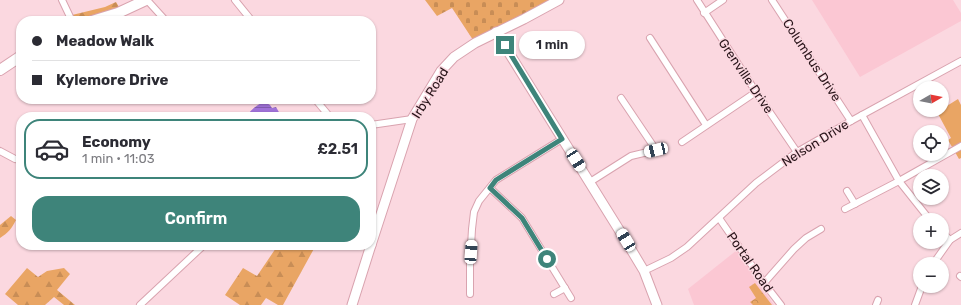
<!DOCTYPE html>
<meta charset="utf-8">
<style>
:root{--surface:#fff;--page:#f7f7f7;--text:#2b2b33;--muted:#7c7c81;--line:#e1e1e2;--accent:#3e847a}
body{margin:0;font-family:Rubik,sans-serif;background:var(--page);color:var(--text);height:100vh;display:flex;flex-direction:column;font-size:15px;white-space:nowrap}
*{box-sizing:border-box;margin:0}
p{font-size:13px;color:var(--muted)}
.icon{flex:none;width:22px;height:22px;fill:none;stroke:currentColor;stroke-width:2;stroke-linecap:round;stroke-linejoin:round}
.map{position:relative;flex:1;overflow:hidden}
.details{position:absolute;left:16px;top:112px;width:360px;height:138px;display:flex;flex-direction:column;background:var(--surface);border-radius:16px;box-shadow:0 1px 3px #0004}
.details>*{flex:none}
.banner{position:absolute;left:16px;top:16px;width:360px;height:88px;border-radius:16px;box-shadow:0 1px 3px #0004;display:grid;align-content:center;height:88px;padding:0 16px;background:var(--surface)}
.needle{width:26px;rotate:81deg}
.tools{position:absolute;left:913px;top:81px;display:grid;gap:8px}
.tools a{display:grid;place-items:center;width:36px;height:36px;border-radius:50%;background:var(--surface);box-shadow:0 1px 3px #0004;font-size:20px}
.end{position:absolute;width:18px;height:18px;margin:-9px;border:5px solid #3e847a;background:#fff;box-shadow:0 0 0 2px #fff}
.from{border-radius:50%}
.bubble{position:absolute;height:28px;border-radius:14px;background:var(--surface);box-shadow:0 1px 3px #0004;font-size:13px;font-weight:600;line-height:28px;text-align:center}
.car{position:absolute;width:12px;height:24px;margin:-12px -6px;border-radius:5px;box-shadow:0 0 3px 1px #0007;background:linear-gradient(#fff 24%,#345 0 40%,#fff 0 76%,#345 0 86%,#fff 0)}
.banner b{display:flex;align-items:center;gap:14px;height:38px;font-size:15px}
.banner b+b{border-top:1px solid var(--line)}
.banner i{width:10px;height:10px;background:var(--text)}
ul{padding:7px 0 0;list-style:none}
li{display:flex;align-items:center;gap:12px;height:60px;margin:0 8px 6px;padding:0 8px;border:2px solid transparent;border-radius:16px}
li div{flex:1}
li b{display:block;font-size:15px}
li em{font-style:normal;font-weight:600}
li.active{border-color:var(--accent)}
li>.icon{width:36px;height:36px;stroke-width:1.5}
.button{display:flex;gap:8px;margin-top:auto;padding:8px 16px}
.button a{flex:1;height:46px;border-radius:16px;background:var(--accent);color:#fff;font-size:16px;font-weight:600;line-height:46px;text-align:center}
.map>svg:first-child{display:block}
.built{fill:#fbc7d3}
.grass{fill:#e9a564}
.forest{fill:url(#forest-firs)}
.cemetery{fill:url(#cemetery-stones)}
.park{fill:url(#park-crowns)}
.water{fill:url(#water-rules)}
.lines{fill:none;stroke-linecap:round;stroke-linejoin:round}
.street-casing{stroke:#d9a3af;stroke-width:8}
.secondary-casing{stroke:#d9a3af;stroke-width:11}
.primary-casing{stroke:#d9a3af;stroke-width:12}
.street{stroke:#fff;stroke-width:6}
.secondary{stroke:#fff;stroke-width:9}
.primary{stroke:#fff;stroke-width:10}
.route{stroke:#3e847a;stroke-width:5}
.labels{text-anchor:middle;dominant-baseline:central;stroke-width:3;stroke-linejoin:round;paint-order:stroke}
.street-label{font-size:13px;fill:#29151a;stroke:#fbd8e0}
</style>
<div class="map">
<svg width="961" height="305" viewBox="0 0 961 305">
<defs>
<pattern id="forest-firs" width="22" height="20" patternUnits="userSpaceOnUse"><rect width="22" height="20" fill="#e9a564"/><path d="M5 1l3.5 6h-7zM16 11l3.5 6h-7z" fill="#c88d56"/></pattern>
<pattern id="cemetery-stones" width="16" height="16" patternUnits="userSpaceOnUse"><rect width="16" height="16" fill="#e9a564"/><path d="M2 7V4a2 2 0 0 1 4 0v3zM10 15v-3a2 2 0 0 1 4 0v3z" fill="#c88d56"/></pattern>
<pattern id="park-crowns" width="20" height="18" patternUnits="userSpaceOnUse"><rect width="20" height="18" fill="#e9a564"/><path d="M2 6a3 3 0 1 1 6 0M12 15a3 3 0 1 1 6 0" fill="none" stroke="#c88d56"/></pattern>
<pattern id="water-rules" width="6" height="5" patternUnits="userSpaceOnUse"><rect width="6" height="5" fill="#a072d8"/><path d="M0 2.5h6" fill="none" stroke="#825cae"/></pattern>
</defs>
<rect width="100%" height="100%" fill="#fbd8e0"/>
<g class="built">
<path d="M 812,0 L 953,0 L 961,13 L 961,21 L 860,77 Z"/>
<path d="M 737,250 L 774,305 L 694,305 L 688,289 Z"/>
</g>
<path class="grass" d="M 958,99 L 961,105 L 961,158 L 959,159 L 948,140 L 951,138 L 937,112 L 942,110 L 942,109 Z"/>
<g class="forest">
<path d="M 116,2 L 119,7 L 82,21 L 75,18 L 72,15 L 105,7 Z"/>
<path d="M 11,216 L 16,220 C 12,228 8,233 0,238 L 0,225 Z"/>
<path d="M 278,245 L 316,245 L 283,305 L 278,305 L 266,298 L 261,305 L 240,305 L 225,295 L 243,268 L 257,276 Z"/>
<path d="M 27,268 L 38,277 L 47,271 L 64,268 L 70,274 L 57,290 L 75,305 L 64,305 L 54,297 L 45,305 L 18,305 L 5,294 Z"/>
</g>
<path class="cemetery" d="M 425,0 L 551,0 L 475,43 L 452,8 L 437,16 Z"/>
<path class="park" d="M 755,283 L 772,305 L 753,305 L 750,302 L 756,298 L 749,287 Z"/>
<path class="water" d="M 265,102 L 270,105 L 272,108 L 276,107 L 280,114 L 277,117 L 268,117 C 265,113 260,113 257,117 L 246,117 C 251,110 257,104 265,102 Z"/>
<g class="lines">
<g class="street-casing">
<g id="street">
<path d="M 62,0 L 72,21"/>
<path d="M 147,0 L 166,21"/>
<path d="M 235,0 L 252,21"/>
<path d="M 697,0 L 756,92 L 797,152"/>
<path d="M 772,0 L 851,121"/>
<path d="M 704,13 L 723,0"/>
<path d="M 650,38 L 706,125"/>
<path d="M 315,99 L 330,117"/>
<path d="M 862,115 L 899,181 L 930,220"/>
<path d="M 371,125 L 412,119"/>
<path d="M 682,142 L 756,92"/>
<path d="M 0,151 L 15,159"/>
<path d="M 590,182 L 631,156 L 656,150 L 621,98"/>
<path d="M 490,188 L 522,218 L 571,298"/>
<path d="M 847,191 L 855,204"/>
<path d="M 845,209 L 899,181 L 961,146"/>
<path d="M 719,218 L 764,283 L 781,305"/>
<path d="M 942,232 L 950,240"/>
<path d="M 933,264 L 950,240 L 961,233"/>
<path d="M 644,271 L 671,258 L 687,247 L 756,183 L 797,152 L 851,121 L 961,61"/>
<path d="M 960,276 L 961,277"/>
<path d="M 764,283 L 794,249 L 806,238 L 821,229"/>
<path d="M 470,294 L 470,263 L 472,229 L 474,212 L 479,201 L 496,180 L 562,139"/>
<path d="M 554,294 L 565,288"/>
<path d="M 140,305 L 204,245"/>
<path d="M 876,305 L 878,300"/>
<path d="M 915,305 L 922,286"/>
</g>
</g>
<g class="secondary-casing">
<g id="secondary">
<path d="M 496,32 L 626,241 L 644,271 L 657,305"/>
<path d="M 371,245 L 412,119 L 441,71 L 454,57 L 475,43 L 524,19 L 559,0"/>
<path d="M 352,305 L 371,245"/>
</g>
</g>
<g class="primary-casing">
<g id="primary">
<path d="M 92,21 L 118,13 L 146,0"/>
<path d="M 0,70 L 21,56"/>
</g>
</g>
<use href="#street" class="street"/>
<use href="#secondary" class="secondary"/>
<use href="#primary" class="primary"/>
</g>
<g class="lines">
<path class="route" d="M 505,45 L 562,139 L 496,180 L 490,188 L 522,218 L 547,259"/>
</g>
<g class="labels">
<g class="street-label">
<text transform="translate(812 60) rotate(57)">Columbus Drive</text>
<text transform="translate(746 76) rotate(56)">Grenville Drive</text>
<text transform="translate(430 93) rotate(-58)">Irby Road</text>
<text transform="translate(815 143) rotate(-32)">Nelson Drive</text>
<text transform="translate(750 262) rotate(55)">Portal Road</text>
</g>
</g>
</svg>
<div class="tools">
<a><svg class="needle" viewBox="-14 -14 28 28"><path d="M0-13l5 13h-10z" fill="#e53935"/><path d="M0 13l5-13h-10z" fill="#7c7c81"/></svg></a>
<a><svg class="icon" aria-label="locate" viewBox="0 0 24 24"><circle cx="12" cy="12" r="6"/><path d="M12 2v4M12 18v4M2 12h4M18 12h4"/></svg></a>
<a><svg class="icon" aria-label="layers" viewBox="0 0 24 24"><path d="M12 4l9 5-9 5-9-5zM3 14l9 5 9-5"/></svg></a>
<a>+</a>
<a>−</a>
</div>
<i class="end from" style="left:547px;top:259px"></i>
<i class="end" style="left:505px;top:45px"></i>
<div class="bubble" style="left:519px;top:31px;width:66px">1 min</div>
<i class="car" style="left:656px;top:150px;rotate:257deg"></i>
<i class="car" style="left:576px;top:160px;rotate:147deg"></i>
<i class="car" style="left:626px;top:240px;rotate:329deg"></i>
<i class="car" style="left:471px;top:252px;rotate:4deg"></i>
<div class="banner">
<b><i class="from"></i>Meadow Walk</b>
<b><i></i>Kylemore Drive</b>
</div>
<section class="details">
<ul>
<li class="active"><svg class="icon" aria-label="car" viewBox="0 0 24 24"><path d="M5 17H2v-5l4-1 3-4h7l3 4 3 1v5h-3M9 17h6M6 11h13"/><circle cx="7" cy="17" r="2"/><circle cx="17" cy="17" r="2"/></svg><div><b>Economy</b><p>1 min · 11:03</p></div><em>£2.51</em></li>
</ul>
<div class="button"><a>Confirm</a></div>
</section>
</div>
